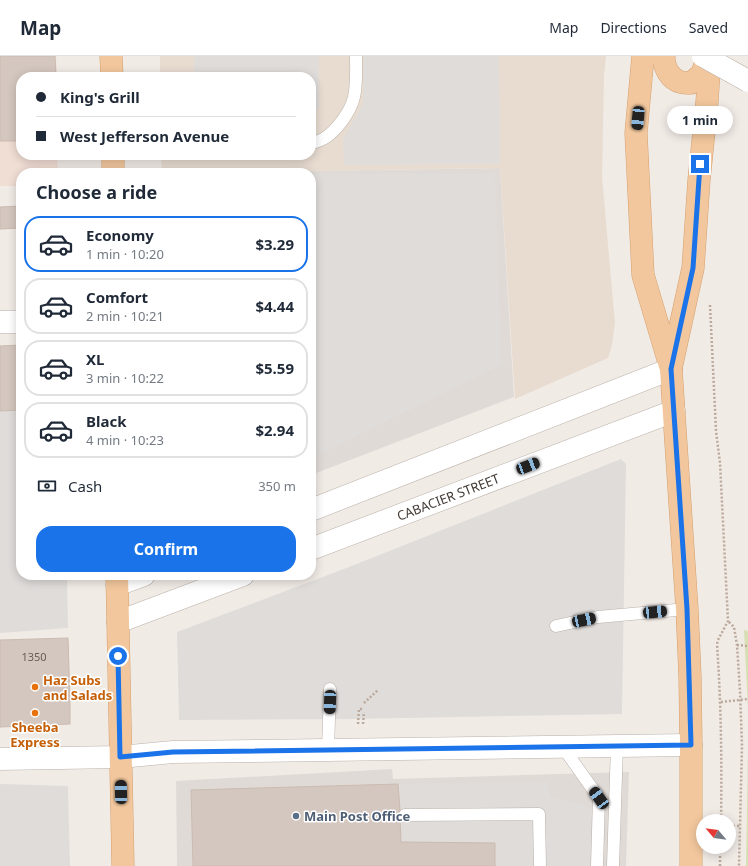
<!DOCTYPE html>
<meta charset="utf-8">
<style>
:root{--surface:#fff;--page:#f6f6f7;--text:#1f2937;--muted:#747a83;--line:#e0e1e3;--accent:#1a73e8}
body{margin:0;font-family:"Noto Sans",sans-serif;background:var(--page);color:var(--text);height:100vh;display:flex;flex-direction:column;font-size:15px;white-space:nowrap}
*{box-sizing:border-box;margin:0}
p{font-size:13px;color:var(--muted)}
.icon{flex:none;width:22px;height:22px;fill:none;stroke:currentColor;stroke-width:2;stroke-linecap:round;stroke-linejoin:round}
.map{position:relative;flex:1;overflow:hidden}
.details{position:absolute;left:16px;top:112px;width:300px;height:412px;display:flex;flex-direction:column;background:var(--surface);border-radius:16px;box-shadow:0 2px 10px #0003}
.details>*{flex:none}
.top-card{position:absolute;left:16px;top:16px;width:300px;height:88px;border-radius:16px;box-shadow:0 2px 10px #0003;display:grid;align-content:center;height:88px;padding:0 20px;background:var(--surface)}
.needle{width:26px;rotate:299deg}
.fabs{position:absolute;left:696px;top:758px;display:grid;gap:8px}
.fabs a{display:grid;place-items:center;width:40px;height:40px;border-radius:50%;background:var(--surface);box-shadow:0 2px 10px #0003;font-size:20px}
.end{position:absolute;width:18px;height:18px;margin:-9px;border:5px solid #1a73e8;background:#fff;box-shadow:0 0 0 2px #fff}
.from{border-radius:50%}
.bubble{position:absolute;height:28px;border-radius:14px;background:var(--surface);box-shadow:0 2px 10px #0003;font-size:13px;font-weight:700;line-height:28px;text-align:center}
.car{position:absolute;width:12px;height:24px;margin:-12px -6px;border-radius:5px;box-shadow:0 0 3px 1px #0007;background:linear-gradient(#222 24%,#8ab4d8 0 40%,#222 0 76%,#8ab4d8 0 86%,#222 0)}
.top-card b{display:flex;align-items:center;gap:14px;height:38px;font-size:15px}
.top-card b+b{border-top:1px solid var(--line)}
.top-card i{width:10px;height:10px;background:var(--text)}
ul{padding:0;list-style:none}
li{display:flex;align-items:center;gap:12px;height:56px;margin:0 8px 6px;padding:0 12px;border:2px solid var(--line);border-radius:16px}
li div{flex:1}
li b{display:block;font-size:15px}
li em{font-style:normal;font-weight:700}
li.active{border-color:var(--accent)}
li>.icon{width:36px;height:36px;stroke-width:1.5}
h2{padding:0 20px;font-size:18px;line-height:48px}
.pay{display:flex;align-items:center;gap:10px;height:44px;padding:0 20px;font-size:15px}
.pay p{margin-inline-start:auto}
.cta{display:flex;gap:8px;margin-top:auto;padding:8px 20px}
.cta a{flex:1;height:46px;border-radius:16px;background:var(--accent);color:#fff;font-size:16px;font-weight:700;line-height:46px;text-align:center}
header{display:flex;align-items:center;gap:24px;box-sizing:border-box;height:56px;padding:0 20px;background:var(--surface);border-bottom:1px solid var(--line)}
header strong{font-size:19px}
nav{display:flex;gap:22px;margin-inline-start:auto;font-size:14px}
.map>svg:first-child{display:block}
.commercial{fill:#f0ddd3}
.industrial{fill:#e0dad7}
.education{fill:#e8dcd1}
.green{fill:#d6e0b3}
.parking{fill:#dfdcda}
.building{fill:#d4c7bf;stroke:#cbbbb0}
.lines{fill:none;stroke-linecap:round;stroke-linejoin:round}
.lane-casing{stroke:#bbb1a9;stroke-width:13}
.street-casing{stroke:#bbb1a9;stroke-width:23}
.primary-casing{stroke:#d5a06f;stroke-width:23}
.path{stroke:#bba99c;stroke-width:2.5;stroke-dasharray:2 2;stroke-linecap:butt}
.lane{stroke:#fff;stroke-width:12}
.street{stroke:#fff;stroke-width:22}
.primary{stroke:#f2c79d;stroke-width:22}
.street-bridge-casing{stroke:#bbb1a9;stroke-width:23;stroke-linecap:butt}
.street-bridge{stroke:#fff;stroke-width:22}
.route{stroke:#1a73e8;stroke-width:5}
.food-dot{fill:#e8710a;stroke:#fff;stroke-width:1.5}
.service-dot{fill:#5c6f8a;stroke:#fff;stroke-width:1.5}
.labels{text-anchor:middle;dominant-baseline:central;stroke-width:3;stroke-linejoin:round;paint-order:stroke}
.number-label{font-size:11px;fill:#665e58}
.street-label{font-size:13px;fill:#423b36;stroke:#fff}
.food-label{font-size:13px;font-weight:bold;fill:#c56008;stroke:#fff;text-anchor:start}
.service-label{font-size:13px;font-weight:bold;fill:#4e5e75;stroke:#fff;text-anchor:start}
</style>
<header>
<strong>Map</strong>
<nav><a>Map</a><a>Directions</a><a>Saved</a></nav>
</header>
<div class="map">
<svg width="748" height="810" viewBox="0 0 748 810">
<rect width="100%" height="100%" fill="#f1ebe6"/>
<path class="commercial" d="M 0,0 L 56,0 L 57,21 L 21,21 L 21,99 L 57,99 L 58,117 L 21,117 L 21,130 L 0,130 Z"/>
<g class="industrial">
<path d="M 500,112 L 514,341 L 311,419 L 311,117 L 169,117 Z"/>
<path d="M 392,713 L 393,723 L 629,716 L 626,810 L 177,810 L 176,725 Z"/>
</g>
<path class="education" d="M 160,0 L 606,0 L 604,20 L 602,121 L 615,267 L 612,289 L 608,302 L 515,343 L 500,112 L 162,117 L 161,99 L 311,99 L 311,21 L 160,21 Z"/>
<g class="green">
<path d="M 744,574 L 748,575 L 748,653 Z"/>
<path d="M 748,695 L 748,810 L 746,810 Z"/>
</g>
<g class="parking">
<path d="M 194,0 L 319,0 L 319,53 L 311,53 L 311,21 L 194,21 Z"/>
<path d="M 364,0 L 499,0 L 500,108 L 344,109 L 343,83 L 363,48 Z"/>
<path d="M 495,117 L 501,309 L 311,402 L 311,118 Z"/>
<path d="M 21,354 L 21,519 L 67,519 L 68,572 L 0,577 L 0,355 Z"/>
<path d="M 621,403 L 626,408 L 622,658 L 352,663 L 179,664 L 177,576 L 349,511 Z"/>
<path d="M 548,726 L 550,741 L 582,748 L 592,753 L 590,810 L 495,810 L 494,787 L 401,786 L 398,728 Z"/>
<path d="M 0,728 L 68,730 L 70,810 L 0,810 Z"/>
</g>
<g class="building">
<path d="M 0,0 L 55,0 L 56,21 L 21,21 L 21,85 L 0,85 Z"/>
<path d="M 21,150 L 21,172 L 0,173 L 0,151 Z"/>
<path d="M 21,289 L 21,354 L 0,355 L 0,290 Z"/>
<path d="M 68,582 L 70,644 L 70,668 L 0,671 L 0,584 Z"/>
<path d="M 398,728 L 400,754 L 398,759 L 400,764 L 401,786 L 495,787 L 495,810 L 193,810 L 191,734 Z"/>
</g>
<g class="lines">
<g class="lane-casing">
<g id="lane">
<path d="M 311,88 C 315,86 319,85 323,83 C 336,76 351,55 354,41 C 357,28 356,13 356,0"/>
<path d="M 556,570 L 598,561 L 687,553"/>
<path d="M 562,690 L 599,742 L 597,810"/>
<path d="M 328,694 L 330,633"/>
<path d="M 405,759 L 539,758 L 540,810"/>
<path d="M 613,810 L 617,689"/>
</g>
</g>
<g class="street-casing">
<g id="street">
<path d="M 0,266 L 21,266"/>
<path d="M 311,454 L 671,313"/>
<path d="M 311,493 L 674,355"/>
<path d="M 117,529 L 144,519"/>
<path d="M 118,566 L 243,519"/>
<path d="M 0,703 L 120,701 L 173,696 L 691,689"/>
</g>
</g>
<g class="primary-casing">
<g id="primary">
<path d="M 111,0 L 112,21"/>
<path d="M 643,0 L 636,77 L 643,219 L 671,313 L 687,553 L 690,620 L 691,689 L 691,810"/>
<path d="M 664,0 C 663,10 670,24 681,26 C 684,27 688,27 691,27 L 702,18 L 708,0"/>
<path d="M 113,99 L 113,117"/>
<path d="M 671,312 L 693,212 L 699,124 L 707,46 L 710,0"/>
<path d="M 117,519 L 123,810"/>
</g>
</g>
<g class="path">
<path d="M 710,249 L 716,375 L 720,407 L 728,565 L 718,584 L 717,588 C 721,647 722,706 721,765"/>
<path d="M 729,566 L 734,571 L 737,589 L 740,635 L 742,690 L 739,810"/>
<path d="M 737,589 L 748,590"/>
<path d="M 721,646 L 748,643"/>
<path d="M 364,647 L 378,634"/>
<path d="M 358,668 L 359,653 L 364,653"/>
<path d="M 363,668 L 364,656"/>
<path d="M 729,770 L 740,770"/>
<path d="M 720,810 L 720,791"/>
</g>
<use href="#lane" class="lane"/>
<use href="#street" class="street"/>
<use href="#primary" class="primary"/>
<g class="street-bridge-casing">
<path id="street-bridge" d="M 703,0 L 748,25"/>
</g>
<use href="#street-bridge" class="street-bridge"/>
</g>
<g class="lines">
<path class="route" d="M 118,600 L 120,701 L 173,696 L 691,689 L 687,553 L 671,313 L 693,212 L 700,108"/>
</g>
<g class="food-dot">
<circle cx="35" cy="631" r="4"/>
<circle cx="35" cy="657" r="4"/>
</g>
<circle class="service-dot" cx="296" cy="760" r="4"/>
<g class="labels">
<g class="number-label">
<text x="34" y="600">1350</text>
</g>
<g class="street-label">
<text transform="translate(448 441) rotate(-21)">CABACIER STREET</text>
</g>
<g class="food-label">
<text x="43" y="624">Haz Subs<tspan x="43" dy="15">and Salads</tspan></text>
<text x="35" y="671" text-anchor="middle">Sheeba<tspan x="35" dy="15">Express</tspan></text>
</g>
<g class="service-label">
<text x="304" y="760">Main Post Office</text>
</g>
</g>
</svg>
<div class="fabs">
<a><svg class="needle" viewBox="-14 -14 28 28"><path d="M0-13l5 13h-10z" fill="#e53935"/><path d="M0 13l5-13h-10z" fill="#747a83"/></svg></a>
</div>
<i class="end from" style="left:118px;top:600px"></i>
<i class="end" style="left:700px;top:108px"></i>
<div class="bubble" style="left:667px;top:50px;width:66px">1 min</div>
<i class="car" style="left:638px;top:62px;rotate:185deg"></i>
<i class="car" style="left:528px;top:410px;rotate:69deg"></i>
<i class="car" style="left:655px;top:556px;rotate:85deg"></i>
<i class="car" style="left:584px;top:564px;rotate:78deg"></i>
<i class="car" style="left:330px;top:646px;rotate:182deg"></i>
<i class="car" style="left:121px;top:736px;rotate:359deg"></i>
<i class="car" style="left:599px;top:742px;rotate:324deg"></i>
<div class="top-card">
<b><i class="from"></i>King's Grill</b>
<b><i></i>West Jefferson Avenue</b>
</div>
<section class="details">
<h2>Choose a ride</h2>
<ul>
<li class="active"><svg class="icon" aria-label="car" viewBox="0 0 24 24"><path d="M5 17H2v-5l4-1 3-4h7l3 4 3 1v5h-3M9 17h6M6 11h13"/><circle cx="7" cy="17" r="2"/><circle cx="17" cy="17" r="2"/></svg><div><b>Economy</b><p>1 min · 10:20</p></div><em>$3.29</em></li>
<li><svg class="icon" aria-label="car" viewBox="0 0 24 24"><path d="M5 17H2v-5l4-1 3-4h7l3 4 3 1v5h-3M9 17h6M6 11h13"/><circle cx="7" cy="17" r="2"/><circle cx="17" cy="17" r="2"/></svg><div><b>Comfort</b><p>2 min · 10:21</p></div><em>$4.44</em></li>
<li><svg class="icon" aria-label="car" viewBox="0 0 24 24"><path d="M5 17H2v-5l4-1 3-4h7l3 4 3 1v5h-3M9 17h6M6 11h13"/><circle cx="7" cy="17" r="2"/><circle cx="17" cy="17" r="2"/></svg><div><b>XL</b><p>3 min · 10:22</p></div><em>$5.59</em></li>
<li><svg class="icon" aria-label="car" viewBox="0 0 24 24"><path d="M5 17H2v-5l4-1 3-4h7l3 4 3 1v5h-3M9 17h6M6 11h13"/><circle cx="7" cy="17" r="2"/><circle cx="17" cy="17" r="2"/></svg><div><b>Black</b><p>4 min · 10:23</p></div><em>$2.94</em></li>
</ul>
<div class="pay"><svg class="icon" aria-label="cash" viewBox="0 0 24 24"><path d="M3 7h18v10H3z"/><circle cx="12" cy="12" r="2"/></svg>Cash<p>350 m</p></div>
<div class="cta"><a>Confirm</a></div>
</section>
</div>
